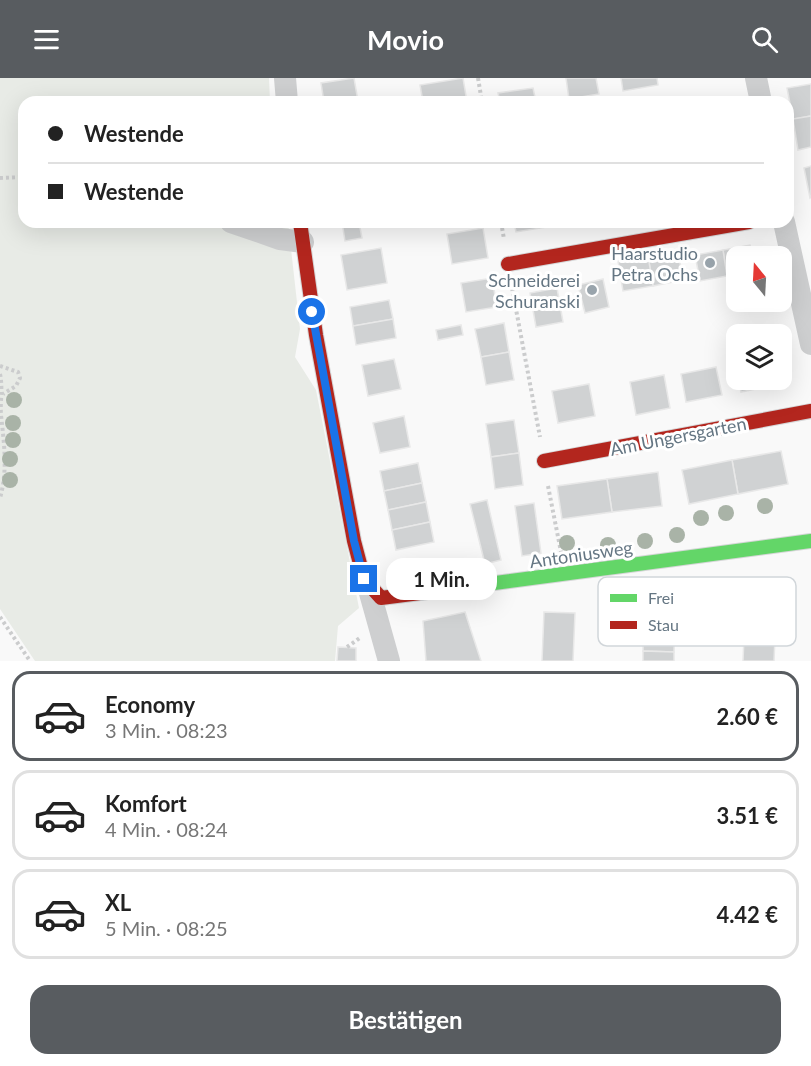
<!DOCTYPE html>
<html lang="de">
<meta charset="utf-8">
<style>
:root{--surface:#fff;--page:#f2f2f2;--text:#222;--muted:#767676;--line:#e0e0e0;--accent:#585c60}
body{margin:0;font-family:Lato,sans-serif;background:var(--page);color:var(--text);height:100vh;display:flex;flex-direction:column;font-size:22px;white-space:nowrap}
*{box-sizing:border-box;margin:0}
p{font-size:20px;color:var(--muted)}
.icon{flex:none;width:33px;height:33px;fill:none;stroke:currentColor;stroke-width:2;stroke-linecap:round;stroke-linejoin:round}
.map{position:relative;height:583px;overflow:hidden}
.side{display:flex;flex-direction:column;background:var(--surface);flex:1}
.side>*{flex:none}
.guide{position:absolute;left:18px;top:18px;width:776px;height:132px;border-radius:18px;box-shadow:0 6px 24px #0002;display:grid;align-content:center;height:132px;padding:0 30px;background:var(--surface)}
.needle{width:39px;rotate:342deg}
.controls{position:absolute;left:726px;top:168px;display:grid;gap:12px}
.controls a{display:grid;place-items:center;width:66px;height:66px;border-radius:12px;background:var(--surface);box-shadow:0 6px 24px #0002;font-size:30px}
.end{position:absolute;width:27px;height:27px;margin:-14px;border:8px solid #1a73e8;background:#fff;box-shadow:0 0 0 3px #fff}
.from{border-radius:50%}
.bubble{position:absolute;height:42px;border-radius:18px;background:var(--surface);box-shadow:0 6px 24px #0002;font-size:20px;font-weight:700;line-height:42px;text-align:center}
.guide b{display:flex;align-items:center;gap:21px;height:57px;font-size:22px}
.guide b+b{border-top:2px solid var(--line)}
.guide i{width:15px;height:15px;background:var(--text)}
ul{padding:10px 0 0;list-style:none}
li{display:flex;align-items:center;gap:18px;height:90px;margin:0 12px 9px;padding:0 18px;border:3px solid var(--line);border-radius:18px}
li div{flex:1}
li b{display:block;font-size:22px}
li em{font-style:normal;font-weight:700}
li.active{border-color:var(--accent)}
li>.icon{width:54px;height:54px;stroke-width:1.5}
.cta{display:flex;gap:12px;margin-top:auto;padding:12px 30px}
.cta a{flex:1;height:69px;border-radius:18px;background:var(--accent);color:#fff;font-size:24px;font-weight:700;line-height:69px;text-align:center}
header{display:flex;justify-content:space-between;align-items:center;height:78px;padding:0 30px;background:var(--accent);color:#fff;font-size:27px;font-weight:700}
.map>svg:first-child{display:block}
.green{fill:#e8ebe6}
.building{fill:#d0d2d3;stroke:#e8e8e8;stroke-width:1.5}
.lines{fill:none;stroke-linecap:round;stroke-linejoin:round}
.fast-casing{stroke:#d5d6d7;stroke-width:16}
.jam-casing{stroke:#d5d6d7;stroke-width:16}
.path{stroke:#cbcccd;stroke-width:4;stroke-dasharray:3 3;stroke-linecap:butt}
.street{stroke:#cecfd0;stroke-width:22}
.fast{stroke:#63d668;stroke-width:14}
.jam{stroke:#b3261e;stroke-width:14}
.tree{fill:#a9b3a7}
.route{stroke:#1a73e8;stroke-width:8}
.poi-dot{fill:#99a4ac;stroke:#fff;stroke-width:2}
.labels{text-anchor:middle;dominant-baseline:central;stroke-width:6;stroke-linejoin:round;paint-order:stroke}
.poi-label{font-size:18px;fill:#657683;stroke:#fff;text-anchor:end}
.street-label{font-size:18px;fill:#657683;stroke:#fff}
.key{fill:#fff;stroke:#d1d6da;stroke-width:1.5}
.key-label{font-size:16px;fill:#657683}
</style>
<header><svg class="icon" aria-label="menu" viewBox="0 0 24 24"><path d="M4 6h16M4 12h16M4 18h16"/></svg>Movio<svg class="icon" aria-label="search" viewBox="0 0 24 24"><circle cx="10" cy="10" r="6"/><path d="M15 15l6 6"/></svg></header>
<div class="map">
<svg width="811" height="583" viewBox="0 0 811 583">
<rect width="100%" height="100%" fill="#f9f9f9"/>
<path class="green" d="M 0,0 L 269,0 L 270,24 L 24,24 L 24,144 L 288,144 L 300,251 L 295,279 L 316,312 L 359,530 L 338,548 L 335,583 L 35,583 L 0,531 Z"/>
<g class="building">
<path d="M 354,0 L 358,23 L 324,24 L 321,5 Z"/>
<path d="M 463,0 L 467,24 L 423,24 L 420,7 Z"/>
<path d="M 566,0 L 596,0 L 599,16 L 569,21 Z"/>
<path d="M 621,0 L 657,0 L 658,7 L 623,13 Z"/>
<path d="M 811,6 L 811,38 L 793,41 L 787,10 Z"/>
<path d="M 533,10 L 536,24 L 500,24 L 498,15 Z"/>
<path d="M 811,38 L 811,69 L 798,72 L 793,41 Z"/>
<path d="M 811,88 L 811,119 L 810,120 L 804,90 Z"/>
<path d="M 342,144 L 359,144 L 362,160 L 345,163 Z"/>
<path d="M 514,144 L 546,144 L 547,149 L 516,154 Z"/>
<path d="M 546,144 L 577,144 L 547,149 Z"/>
<path d="M 483,150 L 488,180 L 452,186 L 447,156 Z"/>
<path d="M 750,167 L 752,178 L 736,178 L 736,196 L 727,198 L 723,172 Z"/>
<path d="M 381,170 L 387,205 L 347,212 L 341,177 Z"/>
<path d="M 723,172 L 727,198 L 700,203 L 695,177 Z"/>
<path d="M 678,173 L 683,202 L 653,208 L 648,178 Z"/>
<path d="M 648,178 L 653,208 L 623,213 L 618,183 Z"/>
<path d="M 492,200 L 497,229 L 466,234 L 461,205 Z"/>
<path d="M 603,201 L 609,229 L 585,235 L 578,207 Z"/>
<path d="M 557,210 L 563,244 L 536,249 L 530,215 Z"/>
<path d="M 389,222 L 393,241 L 353,248 L 350,229 Z"/>
<path d="M 393,241 L 396,260 L 356,267 L 353,248 Z"/>
<path d="M 504,245 L 509,274 L 481,279 L 475,251 Z"/>
<path d="M 461,247 L 463,257 L 438,262 L 436,252 Z"/>
<path d="M 732,264 L 736,264 L 736,289 Z"/>
<path d="M 509,274 L 514,302 L 486,307 L 481,279 Z"/>
<path d="M 394,281 L 401,311 L 368,318 L 362,287 Z"/>
<path d="M 716,289 L 722,317 L 686,324 L 681,296 Z"/>
<path d="M 664,297 L 670,330 L 636,337 L 630,304 Z"/>
<path d="M 739,302 L 779,302 L 780,306 L 741,314 Z"/>
<path d="M 589,306 L 595,338 L 558,345 L 552,313 Z"/>
<path d="M 404,338 L 410,369 L 380,375 L 373,345 Z"/>
<path d="M 514,342 L 519,375 L 491,379 L 486,346 Z"/>
<path d="M 781,373 L 788,406 L 738,416 L 732,382 Z"/>
<path d="M 519,375 L 523,407 L 495,411 L 491,379 Z"/>
<path d="M 732,382 L 738,416 L 689,426 L 682,392 Z"/>
<path d="M 418,385 L 422,405 L 384,413 L 380,393 Z"/>
<path d="M 658,394 L 662,428 L 612,434 L 607,401 Z"/>
<path d="M 607,401 L 612,434 L 562,441 L 557,408 Z"/>
<path d="M 422,405 L 426,424 L 388,432 L 384,413 Z"/>
<path d="M 487,422 L 501,482 L 485,486 L 470,426 Z"/>
<path d="M 426,424 L 430,444 L 392,452 L 388,432 Z"/>
<path d="M 534,425 L 541,475 L 522,478 L 515,428 Z"/>
<path d="M 430,444 L 434,464 L 396,472 L 392,452 Z"/>
<path d="M 644,520 L 676,521 L 674,574 L 643,573 Z"/>
<path d="M 465,534 L 481,583 L 426,583 L 423,543 Z"/>
<path d="M 544,534 L 575,535 L 573,583 L 542,583 Z"/>
<path d="M 744,559 L 775,559 L 774,583 L 743,583 Z"/>
<path d="M 338,569 L 356,570 L 356,583 L 337,583 Z"/>
<path d="M 643,573 L 674,574 L 674,583 L 643,583 Z"/>
</g>
<g class="lines">
<g class="fast-casing">
<path id="fast" d="M 420,515 L 811,463"/>
</g>
<g class="jam-casing">
<g id="jam">
<path d="M 300,144 L 316,257 L 354,463 L 364,501 L 381,520 L 420,515"/>
<path d="M 508,186 L 749,144"/>
<path d="M 544,383 L 811,333"/>
</g>
</g>
<g class="path">
<path d="M 478,0 L 482,24"/>
<path d="M 0,100 L 24,99"/>
<path d="M 501,144 L 504,161"/>
<path d="M 512,210 L 540,359"/>
<path d="M 0,288 L 18,294 L 20,300 L 16,308 L 3,316"/>
<path d="M 0,296 C 3,310 0,323 1,337 C 4,365 8,392 0,420"/>
<path d="M 548,408 L 561,474"/>
<path d="M 0,539 L 30,583"/>
<path d="M 347,569 L 361,559"/>
</g>
<g class="street">
<path d="M 285,0 L 287,24"/>
<path d="M 756,0 L 761,24"/>
<path d="M 231,144 L 280,161 L 303,164"/>
<path d="M 784,144 L 811,266"/>
<path d="M 368,508 L 389,583"/>
</g>
<use href="#fast" class="fast"/>
<use href="#jam" class="jam"/>
</g>
<g class="tree">
<circle cx="14" cy="322" r="8"/>
<circle cx="13" cy="345" r="8"/>
<circle cx="13" cy="362" r="8"/>
<circle cx="10" cy="381" r="8"/>
<circle cx="10" cy="402" r="8"/>
<circle cx="765" cy="428" r="8"/>
<circle cx="726" cy="435" r="8"/>
<circle cx="701" cy="440" r="8"/>
<circle cx="677" cy="457" r="8"/>
<circle cx="645" cy="463" r="8"/>
<circle cx="567" cy="465" r="8"/>
<circle cx="608" cy="467" r="8"/>
</g>
<g class="lines">
<path class="route" d="M 312,234 L 354,463 L 364,501"/>
</g>
<g class="poi-dot">
<circle cx="710" cy="185" r="6"/>
<circle cx="592" cy="212" r="6"/>
</g>
<g class="labels">
<g class="poi-label">
<text x="698" y="175">Haarstudio<tspan x="698" dy="21">Petra Ochs</tspan></text>
<text x="580" y="202">Schneiderei<tspan x="580" dy="21">Schuranski</tspan></text>
</g>
<g class="street-label">
<text transform="translate(678 358) rotate(-11)">Am Ungersgarten</text>
<text transform="translate(581 476) rotate(-8)">Antoniusweg</text>
</g>
</g>
<rect x="598" y="499" width="198" height="69" rx="9" class="key"/>
<rect x="610" y="516" width="27" height="8" fill="#63d668"/>
<rect x="610" y="543" width="27" height="8" fill="#b3261e"/>
<g class="key-label">
<text x="648" y="526">Frei</text>
<text x="648" y="553">Stau</text>
</g>
</svg>
<div class="controls">
<a><svg class="needle" viewBox="-14 -14 28 28"><path d="M0-13l5 13h-10z" fill="#e53935"/><path d="M0 13l5-13h-10z" fill="#767676"/></svg></a>
<a><svg class="icon" aria-label="layers" viewBox="0 0 24 24"><path d="M12 4l9 5-9 5-9-5zM3 14l9 5 9-5"/></svg></a>
</div>
<i class="end from" style="left:312px;top:234px"></i>
<i class="end" style="left:364px;top:501px"></i>
<div class="bubble" style="left:386px;top:480px;width:111px">1 Min.</div>
<div class="guide">
<b><i class="from"></i>Westende</b>
<b><i></i>Westende</b>
</div>
</div>
<section class="side">
<ul>
<li class="active"><svg class="icon" aria-label="car" viewBox="0 0 24 24"><path d="M5 17H2v-5l4-1 3-4h7l3 4 3 1v5h-3M9 17h6M6 11h13"/><circle cx="7" cy="17" r="2"/><circle cx="17" cy="17" r="2"/></svg><div><b>Economy</b><p>3 Min. · 08:23</p></div><em>2.60 €</em></li>
<li><svg class="icon" aria-label="car" viewBox="0 0 24 24"><path d="M5 17H2v-5l4-1 3-4h7l3 4 3 1v5h-3M9 17h6M6 11h13"/><circle cx="7" cy="17" r="2"/><circle cx="17" cy="17" r="2"/></svg><div><b>Komfort</b><p>4 Min. · 08:24</p></div><em>3.51 €</em></li>
<li><svg class="icon" aria-label="car" viewBox="0 0 24 24"><path d="M5 17H2v-5l4-1 3-4h7l3 4 3 1v5h-3M9 17h6M6 11h13"/><circle cx="7" cy="17" r="2"/><circle cx="17" cy="17" r="2"/></svg><div><b>XL</b><p>5 Min. · 08:25</p></div><em>4.42 €</em></li>
</ul>
<div class="cta"><a>Bestätigen</a></div>
</section>
